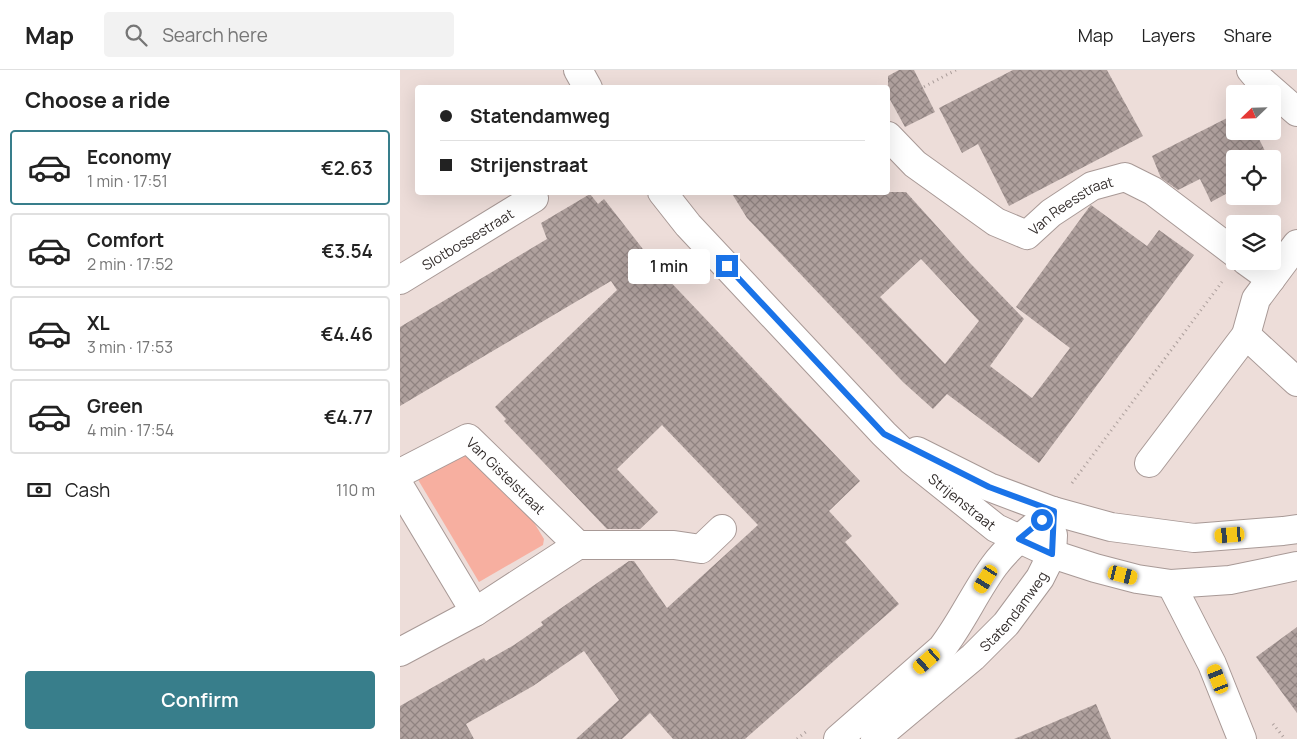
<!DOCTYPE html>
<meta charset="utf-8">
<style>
:root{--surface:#fff;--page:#f2f2f2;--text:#222;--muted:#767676;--line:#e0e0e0;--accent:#387e8b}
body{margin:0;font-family:Manrope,sans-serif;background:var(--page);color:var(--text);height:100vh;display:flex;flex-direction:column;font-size:19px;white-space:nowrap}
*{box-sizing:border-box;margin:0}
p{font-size:16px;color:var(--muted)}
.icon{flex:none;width:28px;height:28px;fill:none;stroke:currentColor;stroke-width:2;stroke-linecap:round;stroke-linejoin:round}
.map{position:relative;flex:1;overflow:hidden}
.sheet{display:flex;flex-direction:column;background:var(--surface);width:400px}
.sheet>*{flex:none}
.banner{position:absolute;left:15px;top:15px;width:475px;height:110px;border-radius:5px;box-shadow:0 5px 20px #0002;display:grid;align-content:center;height:110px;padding:0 25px;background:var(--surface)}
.needle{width:32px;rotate:247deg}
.fabs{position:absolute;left:826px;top:15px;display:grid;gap:10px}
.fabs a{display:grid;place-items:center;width:55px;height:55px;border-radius:5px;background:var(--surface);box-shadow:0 5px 20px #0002;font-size:25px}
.end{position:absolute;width:22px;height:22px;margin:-11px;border:6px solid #1a73e8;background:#fff;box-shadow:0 0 0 2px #fff}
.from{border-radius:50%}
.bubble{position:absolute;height:35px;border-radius:5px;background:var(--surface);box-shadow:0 5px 20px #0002;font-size:16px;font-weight:600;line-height:35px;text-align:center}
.car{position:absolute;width:15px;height:30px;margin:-15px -8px;border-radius:6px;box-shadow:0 0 4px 1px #0007;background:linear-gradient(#f5c518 24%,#345 0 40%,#f5c518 0 76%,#345 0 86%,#f5c518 0)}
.banner b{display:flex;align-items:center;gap:18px;height:48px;font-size:19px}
.banner b+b{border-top:1px solid var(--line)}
.banner i{width:12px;height:12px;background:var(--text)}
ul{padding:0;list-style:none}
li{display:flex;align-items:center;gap:15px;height:75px;margin:0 10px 8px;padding:0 15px;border:2px solid var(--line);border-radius:5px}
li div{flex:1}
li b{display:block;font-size:19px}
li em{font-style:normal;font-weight:600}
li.selected{border-color:var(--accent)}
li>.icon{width:45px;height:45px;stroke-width:1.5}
h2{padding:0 25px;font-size:22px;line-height:60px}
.pay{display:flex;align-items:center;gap:12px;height:55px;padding:0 25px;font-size:19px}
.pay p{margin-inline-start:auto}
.primary-button{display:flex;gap:10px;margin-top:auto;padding:10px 25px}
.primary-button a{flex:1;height:58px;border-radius:5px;background:var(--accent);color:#fff;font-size:20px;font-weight:600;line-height:58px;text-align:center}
header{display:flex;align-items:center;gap:30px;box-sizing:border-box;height:70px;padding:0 25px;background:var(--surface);border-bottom:1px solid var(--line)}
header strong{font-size:24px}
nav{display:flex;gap:28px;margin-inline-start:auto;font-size:18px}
.search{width:350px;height:45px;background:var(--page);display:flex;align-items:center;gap:12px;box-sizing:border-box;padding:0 18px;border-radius:5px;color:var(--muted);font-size:19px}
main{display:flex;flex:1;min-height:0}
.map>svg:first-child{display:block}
.green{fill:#f7afa0}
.building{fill:url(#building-cross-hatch);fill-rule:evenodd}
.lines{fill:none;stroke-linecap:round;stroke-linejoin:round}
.minor-casing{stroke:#a89996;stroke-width:30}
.path{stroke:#aa9d9a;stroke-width:3;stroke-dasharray:1 4;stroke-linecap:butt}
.minor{stroke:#fff;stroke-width:28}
.route{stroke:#1a73e8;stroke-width:6}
.labels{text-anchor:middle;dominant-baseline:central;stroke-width:5;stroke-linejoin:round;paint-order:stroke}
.street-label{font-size:14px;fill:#322c2b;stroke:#fff}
</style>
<header>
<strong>Map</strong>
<div class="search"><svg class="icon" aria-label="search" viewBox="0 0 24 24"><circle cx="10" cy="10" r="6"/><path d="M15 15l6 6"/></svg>Search here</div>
<nav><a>Map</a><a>Layers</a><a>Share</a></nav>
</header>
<main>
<section class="sheet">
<h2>Choose a ride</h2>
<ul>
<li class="selected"><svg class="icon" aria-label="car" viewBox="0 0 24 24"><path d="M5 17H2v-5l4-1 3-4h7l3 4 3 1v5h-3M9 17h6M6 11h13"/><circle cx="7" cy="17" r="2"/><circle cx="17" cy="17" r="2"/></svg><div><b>Economy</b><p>1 min · 17:51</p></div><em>€2.63</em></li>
<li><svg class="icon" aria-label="car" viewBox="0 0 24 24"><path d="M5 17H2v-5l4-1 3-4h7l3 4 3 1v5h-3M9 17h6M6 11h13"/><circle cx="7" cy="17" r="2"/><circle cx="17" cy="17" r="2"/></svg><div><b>Comfort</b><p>2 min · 17:52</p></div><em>€3.54</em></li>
<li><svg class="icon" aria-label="car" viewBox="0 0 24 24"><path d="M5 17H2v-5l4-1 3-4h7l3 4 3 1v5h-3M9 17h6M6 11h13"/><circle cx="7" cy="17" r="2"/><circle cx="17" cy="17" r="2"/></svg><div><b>XL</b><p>3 min · 17:53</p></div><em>€4.46</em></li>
<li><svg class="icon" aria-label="car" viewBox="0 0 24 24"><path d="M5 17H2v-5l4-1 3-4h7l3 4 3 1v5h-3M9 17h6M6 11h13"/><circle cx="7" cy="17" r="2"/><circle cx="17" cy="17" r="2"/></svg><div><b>Green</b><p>4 min · 17:54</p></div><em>€4.77</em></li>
</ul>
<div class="pay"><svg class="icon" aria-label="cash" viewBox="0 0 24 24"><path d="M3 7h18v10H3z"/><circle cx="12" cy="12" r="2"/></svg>Cash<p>110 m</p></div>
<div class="primary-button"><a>Confirm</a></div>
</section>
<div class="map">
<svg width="897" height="669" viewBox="0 0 897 669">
<defs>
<pattern id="building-cross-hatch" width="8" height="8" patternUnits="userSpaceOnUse" patternTransform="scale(1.25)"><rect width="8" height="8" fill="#b0a19e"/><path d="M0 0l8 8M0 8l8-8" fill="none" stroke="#908381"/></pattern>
</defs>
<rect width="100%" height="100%" fill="#edddd9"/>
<path class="green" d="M 68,384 L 118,426 L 144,469 L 143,475 L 79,512 L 17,408 Z"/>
<g class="building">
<path d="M 499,0 L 514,0 L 535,42 L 505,57 L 488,26 L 488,6 Z"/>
<path d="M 613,0 L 707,0 L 743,66 L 609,136 L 578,74 L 562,83 L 539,38 Z"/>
<path d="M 835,44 L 835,61 L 855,61 L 869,89 L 835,89 L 835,119 L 811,132 L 800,109 L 778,120 L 761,108 L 752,86 Z"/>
<path d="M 331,122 L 506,122 L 570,193 L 624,249 L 590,296 L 632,328 L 670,278 L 616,237 L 690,136 L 691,135 L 747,176 L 759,160 L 794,185 L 639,393 L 547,324 L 533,339 L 503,312 L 347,148 ZM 521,189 L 579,251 L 545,294 L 480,227 Z"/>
<path d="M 190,124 L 198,134 L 204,129 L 260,201 L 460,411 L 429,441 L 452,466 L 445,472 L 499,534 L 345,669 L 273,669 L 250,643 L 222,669 L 176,669 L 219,630 L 184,581 L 133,616 L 66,654 L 74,669 L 0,669 L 0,636 L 84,588 L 86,591 L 114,575 L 143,555 L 141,552 L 229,491 L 234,491 L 267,538 L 358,455 L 262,355 L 217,399 L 258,442 L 240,459 L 207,459 L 104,351 L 106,349 L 95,337 L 217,220 L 211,211 L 0,336 L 0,257 L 147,169 L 141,153 Z"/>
<path d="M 897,557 L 897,643 L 856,587 Z"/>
<path d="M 696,634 L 711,669 L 614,669 Z"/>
</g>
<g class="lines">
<g class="minor-casing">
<g id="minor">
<path d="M 178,0 L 188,18"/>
<path d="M 851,0 L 856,6 L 897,42"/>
<path id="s1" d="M 488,66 L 515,94 L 596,152 L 627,165 L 651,143 L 692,116 L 725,107 L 753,121 L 835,183"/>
<path id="s2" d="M 262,122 L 288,155 L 484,364 L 511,390 L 596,458 L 652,484 L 695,498 L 737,509 L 771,514 L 830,510 L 897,496"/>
<path d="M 846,191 L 871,209"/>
<path id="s3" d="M 0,210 L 134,128"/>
<path d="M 846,265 L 897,312"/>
<path d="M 517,381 L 589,417 L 653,441 L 711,457 L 794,468 L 883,461 L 897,459"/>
<path d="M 749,393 L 846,265 L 856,229 L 897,174"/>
<path id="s4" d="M 0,403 L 68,368 L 178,475 L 75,542 L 0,582"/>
<path d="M 0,417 L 75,542"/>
<path d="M 178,475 L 274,475 L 301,479 L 322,459"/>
<path d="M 771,514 L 812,594 L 842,669"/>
<path d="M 438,669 L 542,578 C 562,552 575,522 594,496 C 610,474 633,458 653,441"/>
<path id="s5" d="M 475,669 L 573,587 L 606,554 L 640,508 L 652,484 L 653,465"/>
</g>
</g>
<g class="path">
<path d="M 493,33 L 556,0"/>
<path d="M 672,413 L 822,212"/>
<path d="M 873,654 L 885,669"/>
<path d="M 397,669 L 407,661"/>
</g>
<use href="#minor" class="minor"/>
</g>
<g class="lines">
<path class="route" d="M 327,196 L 484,364 L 589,417 L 654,441 L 652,484 L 619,469 L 642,450"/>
</g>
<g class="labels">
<g class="street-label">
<text stroke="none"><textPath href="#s1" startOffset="226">Van Reesstraat</textPath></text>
<text stroke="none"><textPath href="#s3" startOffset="79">Slotbossestraat</textPath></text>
<text stroke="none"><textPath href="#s4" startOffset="130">Van Gistelstraat</textPath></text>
<text stroke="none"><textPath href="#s2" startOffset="432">Strijenstraat</textPath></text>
<text stroke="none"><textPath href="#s5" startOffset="189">Statendamweg</textPath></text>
</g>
</g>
</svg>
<div class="fabs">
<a><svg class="needle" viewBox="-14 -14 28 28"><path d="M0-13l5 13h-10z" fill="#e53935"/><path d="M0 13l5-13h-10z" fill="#767676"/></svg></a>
<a><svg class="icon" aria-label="locate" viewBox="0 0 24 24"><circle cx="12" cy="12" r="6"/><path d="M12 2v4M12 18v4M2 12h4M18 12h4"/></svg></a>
<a><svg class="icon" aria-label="layers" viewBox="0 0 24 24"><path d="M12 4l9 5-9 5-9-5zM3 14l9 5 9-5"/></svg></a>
</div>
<i class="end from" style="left:642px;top:450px"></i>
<i class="end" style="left:327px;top:196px"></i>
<div class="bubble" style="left:228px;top:179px;width:82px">1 min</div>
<i class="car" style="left:830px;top:465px;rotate:265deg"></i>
<i class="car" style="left:723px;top:505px;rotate:104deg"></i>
<i class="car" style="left:586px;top:509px;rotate:212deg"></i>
<i class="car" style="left:527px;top:591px;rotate:229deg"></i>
<i class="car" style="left:818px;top:609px;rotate:338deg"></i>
<div class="banner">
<b><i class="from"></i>Statendamweg</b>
<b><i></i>Strijenstraat</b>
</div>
</div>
</main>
